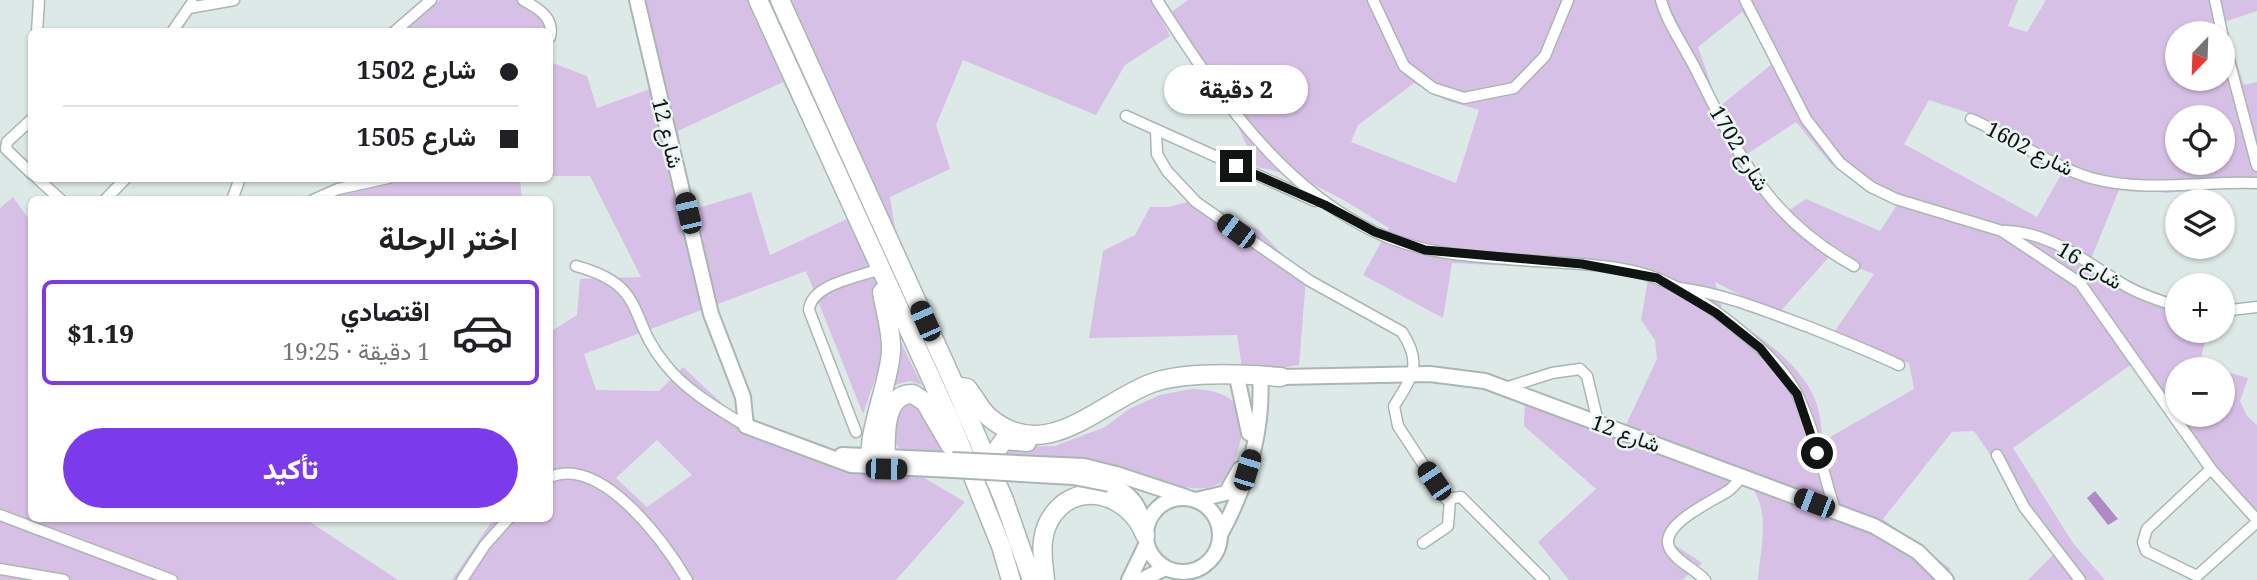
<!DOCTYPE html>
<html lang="ar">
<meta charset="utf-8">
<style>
:root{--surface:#fff;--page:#f2f2f2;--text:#202124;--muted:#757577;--line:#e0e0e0;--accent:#7c3aed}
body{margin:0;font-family:"Noto Serif",Vazirmatn,serif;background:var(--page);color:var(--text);direction:rtl;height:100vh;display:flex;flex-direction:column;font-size:26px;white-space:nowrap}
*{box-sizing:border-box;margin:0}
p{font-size:23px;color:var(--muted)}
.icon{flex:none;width:38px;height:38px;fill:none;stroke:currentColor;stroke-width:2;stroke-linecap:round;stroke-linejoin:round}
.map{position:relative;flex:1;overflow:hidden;direction:ltr}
.drawer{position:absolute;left:28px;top:196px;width:525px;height:326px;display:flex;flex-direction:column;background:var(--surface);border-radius:10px;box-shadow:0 2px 5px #0004;direction:rtl}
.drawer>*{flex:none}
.guide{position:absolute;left:28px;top:28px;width:525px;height:154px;border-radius:10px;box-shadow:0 2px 5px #0004;direction:rtl;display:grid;align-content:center;height:154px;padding:0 35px;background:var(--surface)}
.needle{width:46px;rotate:203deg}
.fabs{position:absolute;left:2165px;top:21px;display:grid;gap:14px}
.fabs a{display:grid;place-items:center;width:70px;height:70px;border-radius:50%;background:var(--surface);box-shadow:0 2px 5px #0004;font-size:35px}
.end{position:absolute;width:32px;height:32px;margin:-16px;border:9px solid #101413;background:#fff;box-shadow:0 0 0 4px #fff}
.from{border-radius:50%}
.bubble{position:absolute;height:49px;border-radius:24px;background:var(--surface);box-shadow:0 2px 5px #0004;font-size:23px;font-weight:800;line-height:49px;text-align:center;direction:rtl}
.car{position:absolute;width:21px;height:42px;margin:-21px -10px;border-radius:9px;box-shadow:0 0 5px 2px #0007;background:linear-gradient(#222 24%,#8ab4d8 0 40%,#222 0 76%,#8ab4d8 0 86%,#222 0)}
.guide b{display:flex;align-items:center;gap:24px;height:66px;font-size:26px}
.guide b+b{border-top:2px solid var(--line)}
.guide i{width:18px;height:18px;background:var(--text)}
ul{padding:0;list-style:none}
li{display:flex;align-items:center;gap:21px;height:105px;margin:0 14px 10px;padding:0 21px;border:4px solid var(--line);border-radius:10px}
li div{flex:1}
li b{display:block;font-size:26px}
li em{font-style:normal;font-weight:800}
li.selected{border-color:var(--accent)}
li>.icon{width:63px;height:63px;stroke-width:1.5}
h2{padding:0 35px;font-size:32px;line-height:84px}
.action{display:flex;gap:14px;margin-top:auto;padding:14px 35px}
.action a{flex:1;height:80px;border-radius:42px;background:var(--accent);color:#fff;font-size:28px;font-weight:800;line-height:80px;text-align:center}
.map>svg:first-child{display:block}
.green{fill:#d7c0e6;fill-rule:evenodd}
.water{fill:#b08ac6}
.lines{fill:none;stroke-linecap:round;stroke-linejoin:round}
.street-casing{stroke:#aab6b3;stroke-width:13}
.secondary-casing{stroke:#aab6b3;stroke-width:18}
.highway-casing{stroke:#aab6b3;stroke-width:21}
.street{stroke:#fff;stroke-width:10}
.secondary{stroke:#fff;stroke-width:14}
.highway{stroke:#fff;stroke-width:18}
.secondary-bridge-casing{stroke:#aab6b3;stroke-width:18;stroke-linecap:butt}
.secondary-bridge{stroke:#fff;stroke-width:14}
.route{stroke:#101413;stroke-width:9}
.labels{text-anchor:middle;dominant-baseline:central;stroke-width:5;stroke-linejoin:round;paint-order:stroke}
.street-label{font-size:21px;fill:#101413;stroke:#eaf6f3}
</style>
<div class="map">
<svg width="2257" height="580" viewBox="0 0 2257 580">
<rect width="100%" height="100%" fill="#dde9e6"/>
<g class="green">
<path d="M 440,0 L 528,0 L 541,7 L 550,32 L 402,32 Z"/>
<path d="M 635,0 L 1152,0 L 1170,36 L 1125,65 L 1096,115 L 963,60 L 936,125 L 950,169 L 890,197 L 905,293 L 863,414 L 806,271 L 584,354 L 596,390 L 659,391 L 683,367 L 728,409 L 780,438 L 918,474 L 965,502 L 896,580 L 452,580 L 494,518 L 550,518 L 550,332 L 577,315 L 580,279 L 641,277 L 590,176 L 550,176 L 550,62 L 587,76 L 597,108 L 664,84 ZM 783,82 L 849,218 L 770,255 L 751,192 L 692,210 L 678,131 ZM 657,440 L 692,475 L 647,507 L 616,478 Z"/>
<path d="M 1188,0 L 2018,0 L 2008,26 L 2027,32 L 2046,0 L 2257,0 L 2257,11 L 2224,22 L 2244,85 L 2257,82 L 2257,185 L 2165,193 L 2121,185 L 2087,269 L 2177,306 L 2177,331 L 2208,331 L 2199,365 L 2215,369 L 2177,369 L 2177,414 L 2139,359 L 2013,448 L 2073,543 L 2105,580 L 2028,580 L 2057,551 L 1974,431 L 1952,432 L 1883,519 L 1951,569 L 1940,580 L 1758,580 C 1761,544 1774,498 1739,476 L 1666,539 L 1702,563 L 1682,580 L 1569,580 L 1538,542 L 1596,489 L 1524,426 L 1525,395 L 1624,429 L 1657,359 L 1655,340 L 1641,320 L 1649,273 L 1452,263 L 1443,318 L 1363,275 L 1389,228 C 1344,200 1310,177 1257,167 L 1232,114 L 1169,14 ZM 1742,12 L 1778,59 L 1719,107 L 1698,47 ZM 2177,33 L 2222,33 L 2222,79 L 2177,79 ZM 1414,83 L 1445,100 L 1479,110 L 1456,183 L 1351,142 L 1358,125 ZM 1929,100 L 1987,119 L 2066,166 L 2037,217 L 1904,144 ZM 2177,117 L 2222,117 L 2222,163 L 2177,163 ZM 1796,122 L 1831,164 L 1900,200 L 1880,231 L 1806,199 L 1782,215 L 1738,160 ZM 1829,257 L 1874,274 L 1830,338 L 1909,363 L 1914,389 L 1823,441 C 1821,430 1821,419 1818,408 C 1806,367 1760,334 1724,316 L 1715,282 L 1778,314 Z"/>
<path d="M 520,178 L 522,199 L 338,200 L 334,193 L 358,179 Z"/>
<path d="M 13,197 L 31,222 L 32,518 L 304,518 L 398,580 L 0,580 L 0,208 Z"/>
<path d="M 1195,200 L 1259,230 L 1306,279 L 1299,365 L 1243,374 L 1237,335 L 1089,338 L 1103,251 L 1135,235 L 1150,207 L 1168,207 Z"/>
<path d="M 899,339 L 922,385 L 910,381 L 894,385 L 898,371 Z"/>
<path d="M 2223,371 L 2248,378 L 2240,401 L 2247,416 L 2257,425 L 2257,514 L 2228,486 L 2177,415 L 2222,415 Z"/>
<path d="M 1191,389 C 1236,390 1252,410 1237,453 C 1233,467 1229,480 1214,486 C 1186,497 1130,468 1100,463 C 1067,458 1032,458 999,456 L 1004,447 L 1055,446 L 1105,427 L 1129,409 L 1160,395 Z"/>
<path d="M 912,400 L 930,418 L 946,453 C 900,451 886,459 900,406 Z"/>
</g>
<path class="water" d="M 2095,491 L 2118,519 L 2108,525 L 2087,498 Z"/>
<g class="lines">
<g class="street-casing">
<g id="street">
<path d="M 523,0 C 537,8 555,17 550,37"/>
<path d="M 1157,0 C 1213,88 1278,186 1375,232 C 1425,256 1481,257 1536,261 C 1575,264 1619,264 1656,278 C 1700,294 1777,353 1797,394 C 1815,430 1823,473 1835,510"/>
<path d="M 1373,0 L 1404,66 L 1433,88 L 1464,98 L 1514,88 L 1545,56 L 1568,0"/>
<path d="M 1661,0 C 1667,23 1684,46 1695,68 C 1738,154 1766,217 1854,266"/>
<path d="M 1745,0 L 1806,119 L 1840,163 L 1871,187 L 1896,199 L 2002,231 L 2080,283 L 2211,469 L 2257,520"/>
<path d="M 2215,0 L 2222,33"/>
<path d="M 189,8 L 234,0"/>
<path d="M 37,32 L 39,0"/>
<path d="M 172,32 L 192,3"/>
<path d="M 394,32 L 431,0"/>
<path d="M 2222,34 L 2257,166"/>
<path d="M 1126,116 L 1315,201"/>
<path d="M 32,119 L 7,142 L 6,149 L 32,174"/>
<path d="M 1971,119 C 2012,137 2048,165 2091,178 C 2146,193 2201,181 2257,183"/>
<path d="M 1156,130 L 1157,154 L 1167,171 L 1196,202 L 1310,281 L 1402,332 C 1423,364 1412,377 1394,406 L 1398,426 L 1446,499 L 1461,497 L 1544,580"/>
<path d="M 37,178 L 61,200"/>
<path d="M 105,200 L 126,178"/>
<path d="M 232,200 L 240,178"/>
<path d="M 313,200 L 338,189 L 388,178"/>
<path d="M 2003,231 C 2051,231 2086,263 2126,286 C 2142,295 2160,301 2177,306"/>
<path d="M 576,266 C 649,286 626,317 665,364 C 685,390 718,409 746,426"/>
<path d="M 1679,288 C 1726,294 1765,311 1809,327 C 1839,339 1869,351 1899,365"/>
<path d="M 2222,311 L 2257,307"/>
<path d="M 1505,388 L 1552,373 L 1580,369 L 1587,376 L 1598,422"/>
<path d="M 856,432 L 809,310 C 811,284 859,277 880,269"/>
<path d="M 1997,455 L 2024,507 L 2080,580"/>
<path d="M 2211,469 L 2147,529 L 2143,542 L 2146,551 L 2197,576 L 2257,522"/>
<path d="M 550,477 C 602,455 665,543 687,580"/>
<path d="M 0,515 L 172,580"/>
<path d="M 1423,543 L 1448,526 L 1450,499"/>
<path d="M 0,569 L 64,580"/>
<path d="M 462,580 L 485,545 L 509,518"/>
<path d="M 1705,580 C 1695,569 1674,560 1669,547 C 1660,524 1713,501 1728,491 C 1734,487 1738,481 1743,475"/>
</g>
</g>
<g class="secondary-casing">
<g id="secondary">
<path d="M 637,0 L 711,314 L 743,397 L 746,426 L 851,465 L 953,470"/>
<path d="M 1237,377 L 1249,433"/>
<path d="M 1281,377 L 1430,374 L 1485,381 L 1874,526 L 1918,552 L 1946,580"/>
<path d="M 842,455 L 952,460"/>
<path d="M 1116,474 L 1186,497"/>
<path d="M 1109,484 C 1131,492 1141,507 1145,529"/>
<circle cx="1183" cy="535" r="37"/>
<path d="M 1196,500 L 1226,493 L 1240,469"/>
<path d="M 1220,535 C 1246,487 1264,431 1260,375"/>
<path d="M 1129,580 L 1146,545"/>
<path d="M 1142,580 L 1165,568"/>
</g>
</g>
<g class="highway-casing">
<g id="highway">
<path d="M 758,0 L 951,422 L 1001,546 L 1011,580"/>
<path d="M 780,0 L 955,386 L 1004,500 L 1032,580"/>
<path d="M 955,386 L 967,388 C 975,397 980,410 990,418 C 1047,465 1100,402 1152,383 C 1186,371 1245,374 1281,377"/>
<path d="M 873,468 C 862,444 890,383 891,351 C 892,331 885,312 882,292"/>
<path d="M 886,469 C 886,446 880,393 913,394 L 925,402 L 950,445"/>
<path d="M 990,469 L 994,454 L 1004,440 L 1027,442"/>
<path d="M 1045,580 C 1043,560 1039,540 1049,521 C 1074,476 1130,494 1145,535"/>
</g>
</g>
<use href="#street" class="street"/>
<use href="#secondary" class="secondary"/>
<use href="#highway" class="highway"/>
<g class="secondary-bridge-casing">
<g id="secondary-bridge">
<path d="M 952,460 L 1084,466 L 1116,474"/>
<path d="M 953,470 L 1073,477 L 1109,484"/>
</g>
</g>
<use href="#secondary-bridge" class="secondary-bridge"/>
</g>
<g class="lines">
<path class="route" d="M 1236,166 L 1325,205 L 1375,232 L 1425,250 L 1582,264 L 1657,278 L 1716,313 L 1760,348 L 1797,394 L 1817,453"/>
</g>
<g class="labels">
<g class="street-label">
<text transform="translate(668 133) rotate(76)">شارع 12</text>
<text transform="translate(1740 148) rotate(59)">شارع 1702</text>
<text transform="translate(2030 148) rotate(27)">شارع 1602</text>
<text transform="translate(2090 265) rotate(31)">شارع 16</text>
<text transform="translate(1626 433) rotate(20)">شارع 12</text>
</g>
</g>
</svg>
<div class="fabs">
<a><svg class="needle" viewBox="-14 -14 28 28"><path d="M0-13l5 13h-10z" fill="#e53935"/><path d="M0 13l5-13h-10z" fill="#757577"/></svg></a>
<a><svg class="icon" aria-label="locate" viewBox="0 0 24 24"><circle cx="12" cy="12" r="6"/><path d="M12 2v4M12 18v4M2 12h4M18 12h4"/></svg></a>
<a><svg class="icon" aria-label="layers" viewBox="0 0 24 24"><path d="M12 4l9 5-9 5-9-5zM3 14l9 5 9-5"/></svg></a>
<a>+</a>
<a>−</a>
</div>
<i class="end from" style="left:1817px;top:453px"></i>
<i class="end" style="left:1236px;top:166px"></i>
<div class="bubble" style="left:1164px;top:65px;width:144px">2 دقيقة</div>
<i class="car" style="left:688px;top:213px;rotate:347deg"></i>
<i class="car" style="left:1236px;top:231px;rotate:307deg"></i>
<i class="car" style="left:925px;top:321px;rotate:336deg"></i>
<i class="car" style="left:886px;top:469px;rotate:91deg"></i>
<i class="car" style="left:1247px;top:470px;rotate:17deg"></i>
<i class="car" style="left:1434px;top:481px;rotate:326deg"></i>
<i class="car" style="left:1814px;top:503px;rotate:291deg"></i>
<div class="guide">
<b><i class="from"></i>شارع 1502</b>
<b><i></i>شارع 1505</b>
</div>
<section class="drawer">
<h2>اختر الرحلة</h2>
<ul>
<li class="selected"><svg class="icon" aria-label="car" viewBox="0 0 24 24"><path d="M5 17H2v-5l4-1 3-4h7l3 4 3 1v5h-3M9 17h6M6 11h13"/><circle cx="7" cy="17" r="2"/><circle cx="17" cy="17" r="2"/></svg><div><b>اقتصادي</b><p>1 دقيقة · 19:25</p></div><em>$1.19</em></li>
</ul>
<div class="action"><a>تأكيد</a></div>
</section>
</div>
